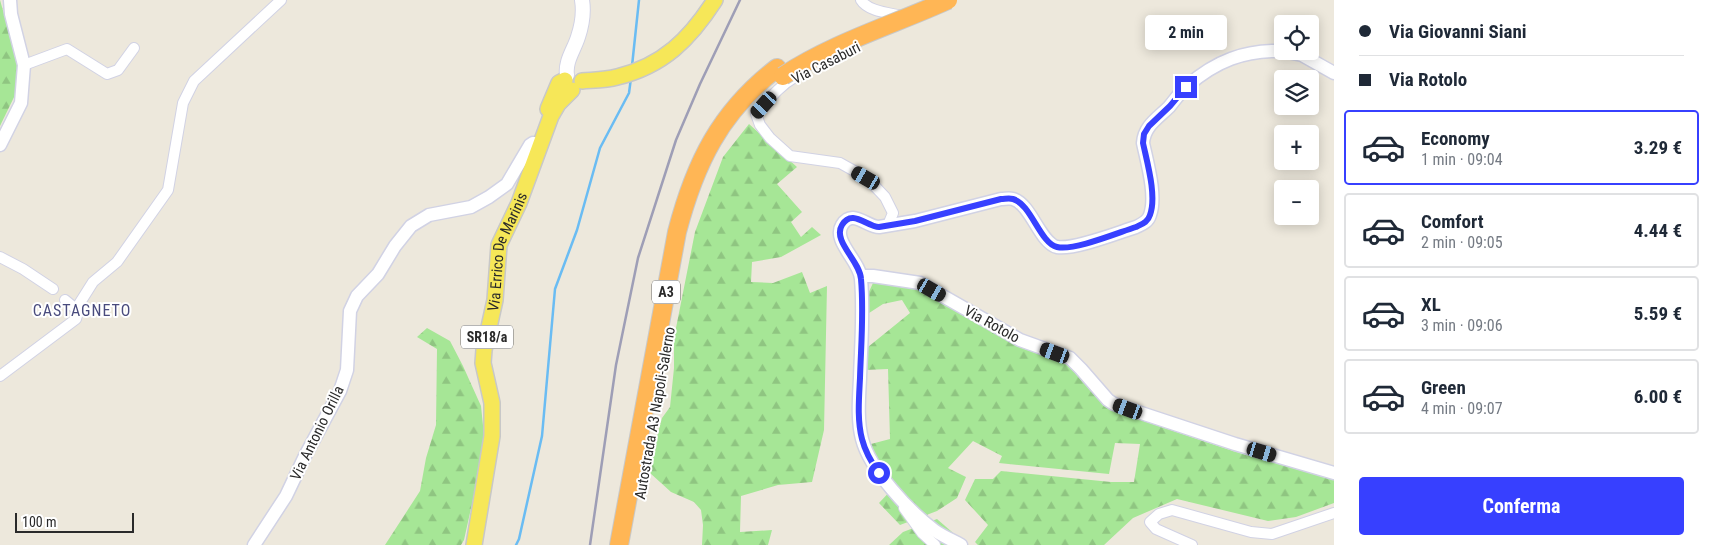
<!DOCTYPE html>
<html lang="it">
<meta charset="utf-8">
<style>
:root{--surface:#fff;--page:#f2f2f3;--text:#1f2937;--muted:#747a83;--line:#e0e1e3;--accent:#3740ff}
body{margin:0;font-family:"Roboto Condensed",sans-serif;background:var(--page);color:var(--text);height:100vh;display:flex;flex-direction:column;font-size:19px;white-space:nowrap}
*{box-sizing:border-box;margin:0}
p{font-size:16px;color:var(--muted)}
.icon{flex:none;width:28px;height:28px;fill:none;stroke:currentColor;stroke-width:2;stroke-linecap:round;stroke-linejoin:round}
.map{position:relative;flex:1;overflow:hidden}
.details{display:flex;flex-direction:column;background:var(--surface);width:375px}
.details>*{flex:none}
.hud{display:grid;align-content:center;height:110px;padding:0 25px;background:var(--surface)}
.controls{position:absolute;left:1274px;top:15px;display:grid;gap:10px}
.controls a{display:grid;place-items:center;width:45px;height:45px;border-radius:5px;background:var(--surface);box-shadow:0 2px 12px #0003;font-size:25px}
.scale{position:absolute;left:15px;bottom:12px;width:119px;box-sizing:border-box;padding-left:5px;border:2px solid #2a2a2a;border-top:0;font-size:14px;line-height:18px;white-space:nowrap;color:#2a2a2a;-webkit-text-stroke:4px #fff;paint-order:stroke}
.end{position:absolute;width:22px;height:22px;margin:-11px;border:6px solid #3740ff;background:#fff;box-shadow:0 0 0 2px #fff}
.from{border-radius:50%}
.bubble{position:absolute;height:35px;border-radius:5px;background:var(--surface);box-shadow:0 2px 12px #0003;font-size:16px;font-weight:700;line-height:35px;text-align:center}
.car{position:absolute;width:15px;height:30px;margin:-15px -8px;border-radius:6px;box-shadow:0 0 4px 1px #0007;background:linear-gradient(#222 24%,#8ab4d8 0 40%,#222 0 76%,#8ab4d8 0 86%,#222 0)}
.hud b{display:flex;align-items:center;gap:18px;height:48px;font-size:19px}
.hud b+b{border-top:1px solid var(--line)}
.hud i{width:12px;height:12px;background:var(--text)}
ul{padding:0;list-style:none}
li{display:flex;align-items:center;gap:15px;height:75px;margin:0 10px 8px;padding:0 15px;border:2px solid var(--line);border-radius:5px}
li div{flex:1}
li b{display:block;font-size:19px}
li em{font-style:normal;font-weight:700}
li.on{border-color:var(--accent)}
li>.icon{width:45px;height:45px;stroke-width:1.5}
.primary-button{display:flex;gap:10px;margin-top:auto;padding:10px 25px}
.primary-button a{flex:1;height:58px;border-radius:5px;background:var(--accent);color:#fff;font-size:20px;font-weight:700;line-height:58px;text-align:center}
main{display:flex;flex:1;min-height:0}
.map>svg:first-child{display:block}
.forest{fill:url(#forest-firs)}
.lines{fill:none;stroke-linecap:round;stroke-linejoin:round}
.stream{stroke:#6abcf3;stroke-width:2.5}
.minor-casing{stroke:#d1d2e4;stroke-width:12}
.tertiary-casing{stroke:#d1d2e4;stroke-width:15}
.secondary-casing{stroke:#d1d2e4;stroke-width:16}
.primary-casing{stroke:#c8c8c8;stroke-width:18}
.motorway-casing{stroke:#c8c8c8;stroke-width:20}
.minor{stroke:#fff;stroke-width:10}
.tertiary{stroke:#fff;stroke-width:12}
.secondary{stroke:#fff;stroke-width:14}
.primary{stroke:#f6e758;stroke-width:15}
.motorway{stroke:#ffb655;stroke-width:18}
.rail{stroke:#9e9eb6;stroke-width:2.5}
.motorway-bridge-casing{stroke:#c8c8c8;stroke-width:20;stroke-linecap:butt}
.motorway-bridge{stroke:#ffb655;stroke-width:18}
.route{stroke:#3740ff;stroke-width:6}
.labels{text-anchor:middle;dominant-baseline:central;stroke-width:4;stroke-linejoin:round;paint-order:stroke}
.shield{fill:#fff;stroke:#6a6a6a;stroke-width:1}
.shield-label{font-size:14px;font-weight:bold;fill:#2a2a2a}
.street-label{font-size:15px;fill:#2a2a2a;stroke:#fff}
.neighbourhood-label{font-size:16px;letter-spacing:1px;fill:#494b7d;stroke:#fff}
</style>
<main>
<div class="map">
<svg width="1334" height="545" viewBox="0 0 1334 545">
<defs>
<pattern id="forest-firs" width="22" height="20" patternUnits="userSpaceOnUse" patternTransform="scale(1.25)"><rect width="22" height="20" fill="#a6e696"/><path d="M5 1l3.5 6h-7zM16 11l3.5 6h-7z" fill="#8fc581"/></pattern>
</defs>
<rect width="100%" height="100%" fill="#ede8dc"/>
<g class="forest">
<path d="M 0,0 L 18,63 L 18,89 L 0,126 Z"/>
<path d="M 749,124 L 797,167 L 777,184 L 802,212 L 791,222 L 801,237 L 812,227 L 821,235 L 781,257 L 752,262 L 751,282 L 773,283 L 802,272 L 810,293 L 827,286 L 824,430 L 812,482 L 778,485 L 741,496 L 740,532 L 772,530 L 768,545 L 702,545 L 703,525 L 701,510 L 694,502 L 671,492 L 650,473 L 656,440 L 662,418 L 670,407 L 674,368 L 674,338 L 695,232 L 723,157 Z"/>
<path d="M 873,283 L 918,289 L 1017,346 L 1066,364 L 1077,373 L 1104,405 L 1111,410 L 1233,451 L 1334,480 L 1334,503 L 1296,517 L 1268,521 L 1177,499 L 1133,518 L 1104,545 L 978,545 L 975,542 L 988,525 L 965,500 L 975,479 L 993,479 L 1001,471 L 1111,482 L 1134,482 L 1140,444 L 1115,443 L 1109,474 L 999,463 L 1002,456 L 973,441 L 948,468 L 966,477 L 957,498 L 937,511 L 900,525 L 879,503 L 895,486 L 875,461 L 871,444 L 890,439 L 888,369 L 865,370 L 868,347 L 910,313 L 902,300 L 883,304 L 866,315 L 867,296 Z"/>
<path d="M 427,328 L 450,341 L 463,366 L 481,406 L 485,445 L 464,540 L 461,545 L 385,545 L 420,491 L 426,458 L 436,425 L 437,349 L 417,337 Z"/>
<path d="M 937,519 L 967,545 L 889,545 L 903,532 Z"/>
</g>
<g class="lines">
<g class="stream">
<path d="M 632,66 L 639,0"/>
<path d="M 516,545 L 519,539 L 542,436 L 555,289 L 577,230 L 600,148 L 629,93 L 631,78"/>
</g>
<g class="minor-casing">
<g id="minor">
<path d="M 861,0 C 868,12 892,13 906,17"/>
<path d="M 24,65 L 67,49 L 107,74 L 118,70 L 134,48"/>
<path d="M 795,77 C 779,86 768,101 756,114 L 760,125 L 770,138 L 790,156 L 840,163 L 867,178 L 885,197 L 893,213 L 888,225"/>
<path d="M 0,257 L 23,269 L 53,289"/>
<path d="M 65,300 L 76,309"/>
<path d="M 0,376 L 76,319 L 77,315 L 76,309 L 93,282 L 117,262 L 168,190 L 183,103 L 194,81 L 281,0"/>
<path d="M 904,508 L 922,533 L 935,545"/>
<path d="M 1192,545 L 1156,529 L 1150,522 L 1159,514 L 1172,510 L 1251,532 L 1272,534 L 1334,513"/>
</g>
</g>
<g class="tertiary-casing">
<g id="tertiary">
<path d="M 1283,51 L 1302,55 L 1334,73"/>
<path d="M 0,145 L 21,103 L 24,65 L 11,14 L 10,0"/>
<path d="M 861,276 L 873,276 L 920,283 L 1020,340 L 1070,358 L 1081,369 L 1108,400 L 1114,404 L 1235,444 L 1334,473"/>
<path d="M 254,545 L 286,496 L 305,456 L 340,391 L 347,370 L 350,311 L 357,296 L 378,274 L 395,246 L 411,226 L 429,215 L 471,207 L 489,197 L 507,184 L 530,145 L 533,143 L 541,144"/>
<path d="M 961,545 C 952,540 942,536 934,530 C 909,511 870,470 862,439 C 857,420 859,398 860,378 C 861,345 864,312 861,279 C 860,261 832,241 842,225 C 852,208 867,227 879,227 L 915,221 L 1001,199 C 1005,199 1009,198 1013,199 C 1031,204 1040,243 1057,247 C 1074,250 1117,233 1136,227 C 1142,224 1148,222 1150,215 C 1157,196 1147,162 1143,143 C 1144,126 1158,118 1169,107 C 1175,100 1180,92 1187,86 C 1216,61 1244,50 1282,51"/>
</g>
</g>
<g class="secondary-casing">
<path id="secondary" d="M 567,75 C 565,61 574,50 578,37 C 582,25 584,12 582,0"/>
</g>
<g class="primary-casing">
<g id="primary">
<path d="M 582,81 C 594,80 606,80 617,77 C 663,66 690,39 715,0"/>
<path d="M 548,109 L 559,83 L 565,80"/>
<path id="s1" d="M 474,545 L 492,436 L 492,403 L 483,363 L 484,350 L 495,300 L 499,245 L 519,203 L 551,116 L 558,104 L 572,90"/>
</g>
</g>
<g class="motorway-casing">
<path id="motorway" d="M 619,545 L 677,232 C 695,163 720,112 777,68"/>
</g>
<use href="#minor" class="minor"/>
<use href="#tertiary" class="tertiary"/>
<use href="#secondary" class="secondary"/>
<use href="#primary" class="primary"/>
<use href="#motorway" class="motorway"/>
<path class="rail" d="M 590,545 L 616,365 L 638,258 L 676,140 L 700,84 L 740,0"/>
<g class="motorway-bridge-casing">
<path id="motorway-bridge" d="M 783,76 C 835,42 893,25 948,0"/>
</g>
<use href="#motorway-bridge" class="motorway-bridge"/>
</g>
<g class="lines">
<path class="route" d="M 879,473 C 871,462 865,451 862,439 C 857,420 859,398 860,378 C 861,345 864,312 861,279 C 860,261 832,241 842,225 C 852,208 867,227 879,227 L 915,221 L 1001,199 C 1005,199 1009,198 1013,199 C 1031,204 1040,243 1057,247 C 1074,251 1117,233 1136,227 C 1142,224 1148,222 1150,215 C 1157,196 1147,162 1143,143 L 1144,134 L 1149,126 L 1170,106 L 1186,87"/>
</g>
<g class="labels">
<g class="shield">
<rect x="652" y="280.5" width="28" height="23" rx="4"/>
<rect x="461" y="325.5" width="52" height="23" rx="4"/>
</g>
<g class="shield-label">
<text x="666" y="292">A3</text>
<text x="487" y="337">SR18/a</text>
</g>
<g class="street-label">
<text transform="translate(826 63) rotate(-27)">Via Casaburi</text>
<text stroke="none"><textPath href="#s1" startOffset="299">Via Errico De Marinis</textPath></text>
<text transform="translate(992 324) rotate(29)">Via Rotolo</text>
<text transform="translate(655 413) rotate(-80)">Autostrada A3 Napoli-Salerno</text>
<text transform="translate(317 433) rotate(-64)">Via Antonio Orilla</text>
</g>
<g class="neighbourhood-label">
<text x="82" y="310">CASTAGNETO</text>
</g>
</g>
</svg>
<div class="controls">
<a><svg class="icon" aria-label="locate" viewBox="0 0 24 24"><circle cx="12" cy="12" r="6"/><path d="M12 2v4M12 18v4M2 12h4M18 12h4"/></svg></a>
<a><svg class="icon" aria-label="layers" viewBox="0 0 24 24"><path d="M12 4l9 5-9 5-9-5zM3 14l9 5 9-5"/></svg></a>
<a>+</a>
<a>−</a>
</div>
<div class="scale">100 m</div>
<i class="end from" style="left:879px;top:473px"></i>
<i class="end" style="left:1186px;top:87px"></i>
<div class="bubble" style="left:1145px;top:15px;width:82px">2 min</div>
<i class="car" style="left:764px;top:105px;rotate:222deg"></i>
<i class="car" style="left:866px;top:178px;rotate:300deg"></i>
<i class="car" style="left:932px;top:290px;rotate:120deg"></i>
<i class="car" style="left:1055px;top:353px;rotate:290deg"></i>
<i class="car" style="left:1128px;top:409px;rotate:290deg"></i>
<i class="car" style="left:1262px;top:452px;rotate:107deg"></i>
</div>
<section class="details">
<div class="hud">
<b><i class="from"></i>Via Giovanni Siani</b>
<b><i></i>Via Rotolo</b>
</div>
<ul>
<li class="on"><svg class="icon" aria-label="car" viewBox="0 0 24 24"><path d="M5 17H2v-5l4-1 3-4h7l3 4 3 1v5h-3M9 17h6M6 11h13"/><circle cx="7" cy="17" r="2"/><circle cx="17" cy="17" r="2"/></svg><div><b>Economy</b><p>1 min · 09:04</p></div><em>3.29 €</em></li>
<li><svg class="icon" aria-label="car" viewBox="0 0 24 24"><path d="M5 17H2v-5l4-1 3-4h7l3 4 3 1v5h-3M9 17h6M6 11h13"/><circle cx="7" cy="17" r="2"/><circle cx="17" cy="17" r="2"/></svg><div><b>Comfort</b><p>2 min · 09:05</p></div><em>4.44 €</em></li>
<li><svg class="icon" aria-label="car" viewBox="0 0 24 24"><path d="M5 17H2v-5l4-1 3-4h7l3 4 3 1v5h-3M9 17h6M6 11h13"/><circle cx="7" cy="17" r="2"/><circle cx="17" cy="17" r="2"/></svg><div><b>XL</b><p>3 min · 09:06</p></div><em>5.59 €</em></li>
<li><svg class="icon" aria-label="car" viewBox="0 0 24 24"><path d="M5 17H2v-5l4-1 3-4h7l3 4 3 1v5h-3M9 17h6M6 11h13"/><circle cx="7" cy="17" r="2"/><circle cx="17" cy="17" r="2"/></svg><div><b>Green</b><p>4 min · 09:07</p></div><em>6.00 €</em></li>
</ul>
<div class="primary-button"><a>Conferma</a></div>
</section>
</main>
